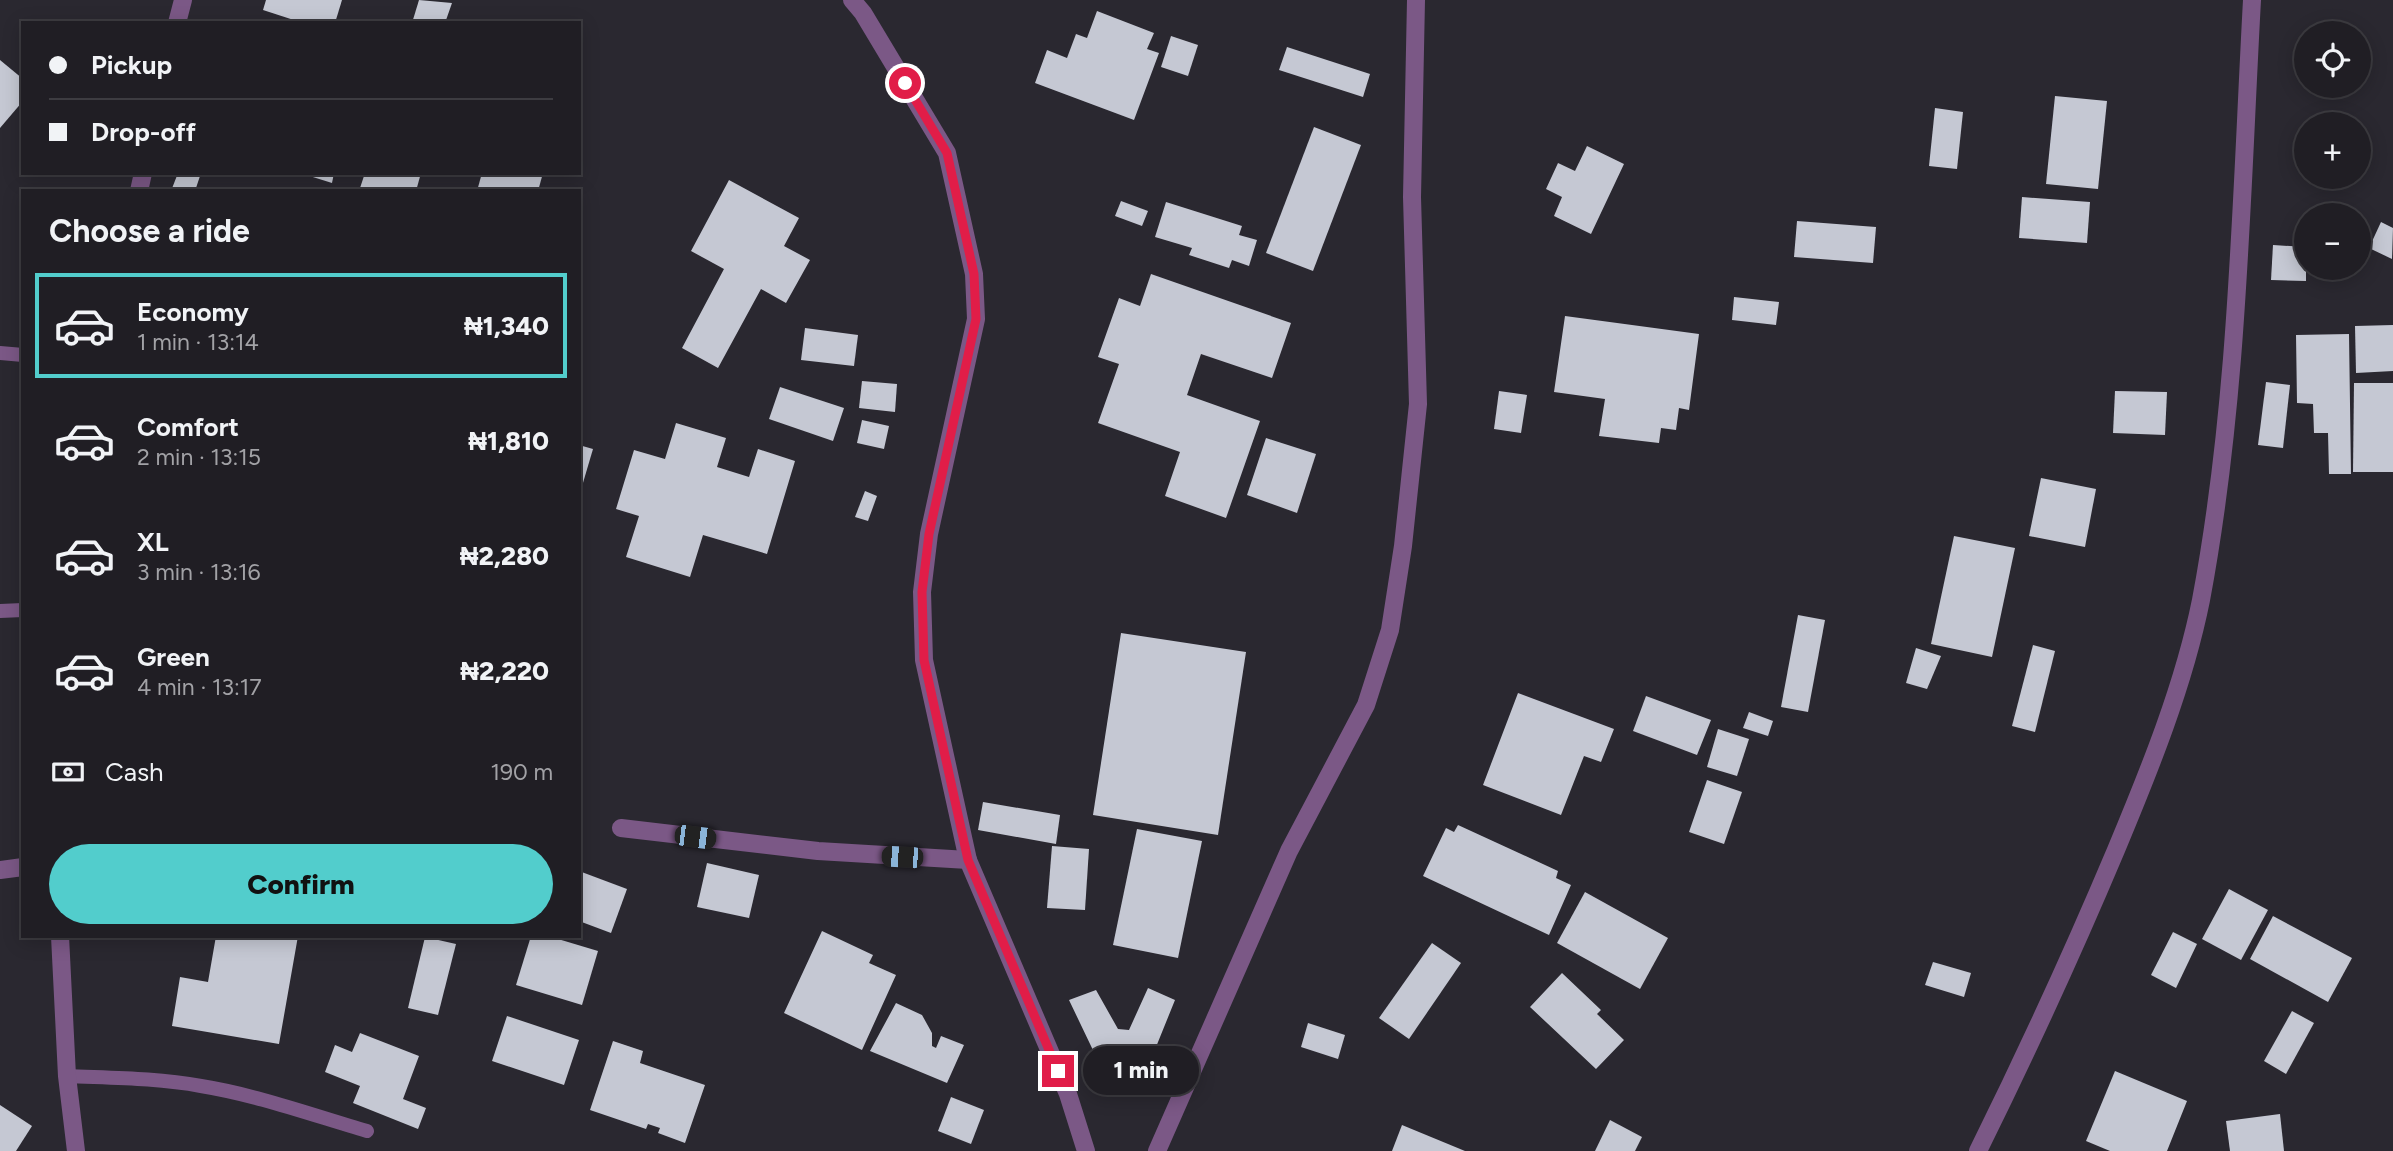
<!DOCTYPE html>
<meta charset="utf-8">
<style>
:root{--surface:#201e24;--page:#28272c;--text:#f1f3f6;--muted:#a2a2a6;--line:#3d3c41;--accent:#52cdcc}
body{margin:0;font-family:Figtree,sans-serif;background:var(--page);color:var(--text);height:100vh;display:flex;flex-direction:column;font-size:26px;white-space:nowrap}
*{box-sizing:border-box;margin:0}
p{font-size:23px;color:var(--muted)}
.icon{flex:none;width:38px;height:38px;fill:none;stroke:currentColor;stroke-width:2;stroke-linecap:round;stroke-linejoin:round}
.map{position:relative;flex:1;overflow:hidden}
.panel{position:absolute;left:21px;top:189px;width:560px;height:749px;display:flex;flex-direction:column;background:var(--surface);border-radius:0px;box-shadow:0 4px 18px #0003,0 0 0 2px var(--line)}
.panel>*{flex:none}
.guide{position:absolute;left:21px;top:21px;width:560px;height:154px;border-radius:0px;box-shadow:0 4px 18px #0003,0 0 0 2px var(--line);display:grid;align-content:center;height:154px;padding:0 28px;background:var(--surface)}
.fabs{position:absolute;left:2294px;top:21px;display:grid;gap:14px}
.fabs a{display:grid;place-items:center;width:77px;height:77px;border-radius:50%;background:var(--surface);box-shadow:0 4px 18px #0003,0 0 0 2px var(--line);font-size:35px}
.end{position:absolute;width:32px;height:32px;margin:-16px;border:9px solid #e11d48;background:#fff;box-shadow:0 0 0 4px #fff}
.from{border-radius:50%}
.bubble{position:absolute;height:49px;border-radius:24px;background:var(--surface);box-shadow:0 4px 18px #0003,0 0 0 2px var(--line);font-size:23px;font-weight:800;line-height:49px;text-align:center}
.car{position:absolute;width:21px;height:42px;margin:-21px -10px;border-radius:9px;box-shadow:0 0 5px 2px #0007;background:linear-gradient(#222 24%,#8ab4d8 0 40%,#222 0 76%,#8ab4d8 0 86%,#222 0)}
.guide b{display:flex;align-items:center;gap:24px;height:66px;font-size:26px}
.guide b+b{border-top:2px solid var(--line)}
.guide i{width:18px;height:18px;background:var(--text)}
ul{padding:0;list-style:none}
li{display:flex;align-items:center;gap:21px;height:105px;margin:0 14px 10px;padding:0 14px;border:4px solid transparent;border-radius:0px}
li div{flex:1}
li b{display:block;font-size:26px}
li em{font-style:normal;font-weight:800}
li.selected{border-color:var(--accent)}
li>.icon{width:63px;height:63px;stroke-width:1.5}
h2{padding:0 28px;font-size:32px;line-height:84px}
.pay{display:flex;align-items:center;gap:18px;height:77px;padding:0 28px;font-size:26px}
.pay p{margin-inline-start:auto}
.button{display:flex;gap:14px;margin-top:auto;padding:14px 28px}
.button a{flex:1;height:80px;border-radius:42px;background:var(--accent);color:#111;font-size:28px;font-weight:800;line-height:80px;text-align:center}
.map>svg:first-child{display:block}
.building{fill:#c5c8d3}
.lines{fill:none;stroke-linecap:round;stroke-linejoin:round}
.service{stroke:#7b5886;stroke-width:14}
.minor{stroke:#7b5886;stroke-width:18}
.route{stroke:#e11d48;stroke-width:9}
</style>
<div class="map">
<svg width="2393" height="1151" viewBox="0 0 2393 1151">
<rect width="100%" height="100%" fill="#2a2830"/>
<g class="building">
<path d="M 266,0 L 342,0 L 335,23 L 303,23 L 263,10 Z"/>
<path d="M 419,0 L 452,3 L 445,23 L 412,23 Z"/>
<path d="M 1097,11 L 1154,33 L 1147,49 L 1159,53 L 1134,120 L 1035,83 L 1047,50 L 1067,58 L 1076,34 L 1087,38 Z"/>
<path d="M 1171,36 L 1198,45 L 1188,76 L 1161,67 Z"/>
<path d="M 1287,47 L 1370,74 L 1363,97 L 1279,70 Z"/>
<path d="M 0,60 L 23,79 L 23,101 L 0,128 Z"/>
<path d="M 2055,96 L 2107,101 L 2098,189 L 2046,184 Z"/>
<path d="M 1935,108 L 1963,112 L 1957,169 L 1929,166 Z"/>
<path d="M 1314,127 L 1361,145 L 1313,271 L 1266,253 Z"/>
<path d="M 1587,146 L 1624,164 L 1591,234 L 1554,216 L 1562,197 L 1546,189 L 1558,163 L 1575,171 Z"/>
<path d="M 178,173 L 201,173 L 195,191 L 171,191 Z"/>
<path d="M 300,173 L 334,173 L 332,183 Z"/>
<path d="M 365,173 L 421,173 L 416,191 L 359,191 Z"/>
<path d="M 482,173 L 543,173 L 538,191 L 477,191 Z"/>
<path d="M 729,180 L 799,218 L 784,246 L 810,260 L 786,303 L 761,289 L 718,368 L 682,348 L 724,269 L 691,251 Z"/>
<path d="M 2022,197 L 2090,202 L 2087,243 L 2019,238 Z"/>
<path d="M 1121,201 L 1148,211 L 1142,226 L 1115,216 Z"/>
<path d="M 1166,202 L 1242,226 L 1239,235 L 1257,240 L 1249,266 L 1232,260 L 1229,268 L 1189,255 L 1192,248 L 1155,237 Z"/>
<path d="M 1797,221 L 1876,227 L 1873,263 L 1794,257 Z"/>
<path d="M 2381,222 L 2393,228 L 2392,259 L 2369,248 Z"/>
<path d="M 2273,245 L 2306,247 L 2306,281 L 2271,280 Z"/>
<path d="M 1151,274 L 1291,323 L 1272,378 L 1201,354 L 1187,395 L 1260,421 L 1226,518 L 1165,496 L 1180,452 L 1098,423 L 1119,364 L 1098,357 L 1119,298 L 1140,306 Z"/>
<path d="M 1734,297 L 1779,302 L 1776,325 L 1732,320 Z"/>
<path d="M 1565,316 L 1699,334 L 1689,410 L 1679,408 L 1676,430 L 1661,428 L 1659,443 L 1599,436 L 1605,399 L 1554,392 Z"/>
<path d="M 2393,325 L 2393,371 L 2356,373 L 2355,326 Z"/>
<path d="M 805,328 L 858,335 L 854,366 L 801,360 Z"/>
<path d="M 2349,334 L 2351,474 L 2329,474 L 2328,433 L 2314,433 L 2313,404 L 2297,403 L 2296,335 Z"/>
<path d="M 862,381 L 897,384 L 895,412 L 859,408 Z"/>
<path d="M 2266,382 L 2290,385 L 2283,448 L 2258,445 Z"/>
<path d="M 2354,383 L 2393,383 L 2393,472 L 2353,472 Z"/>
<path d="M 780,387 L 844,408 L 833,441 L 769,419 Z"/>
<path d="M 1499,391 L 1527,395 L 1521,433 L 1494,429 Z"/>
<path d="M 2115,391 L 2167,392 L 2165,435 L 2113,433 Z"/>
<path d="M 862,420 L 889,426 L 884,449 L 857,443 Z"/>
<path d="M 676,423 L 726,438 L 717,467 L 749,477 L 758,449 L 795,461 L 767,554 L 703,535 L 690,577 L 626,557 L 639,516 L 616,509 L 634,450 L 665,459 Z"/>
<path d="M 1266,438 L 1316,454 L 1297,513 L 1247,495 Z"/>
<path d="M 579,445 L 593,449 L 580,493 L 579,493 Z"/>
<path d="M 2041,478 L 2096,489 L 2085,547 L 2029,536 Z"/>
<path d="M 865,491 L 877,496 L 868,521 L 855,517 Z"/>
<path d="M 1954,536 L 2015,548 L 1992,657 L 1931,644 Z"/>
<path d="M 1798,615 L 1825,620 L 1808,712 L 1781,707 Z"/>
<path d="M 1121,633 L 1246,652 L 1218,835 L 1093,815 Z"/>
<path d="M 2033,645 L 2055,651 L 2035,732 L 2012,726 Z"/>
<path d="M 1916,648 L 1941,656 L 1927,689 L 1906,683 Z"/>
<path d="M 1518,693 L 1614,729 L 1601,762 L 1584,756 L 1561,815 L 1483,785 Z"/>
<path d="M 1646,696 L 1711,720 L 1697,755 L 1633,731 Z"/>
<path d="M 1749,712 L 1773,721 L 1768,736 L 1743,728 Z"/>
<path d="M 1718,729 L 1749,739 L 1737,776 L 1707,767 Z"/>
<path d="M 1707,780 L 1742,792 L 1724,844 L 1689,832 Z"/>
<path d="M 983,802 L 1060,815 L 1056,844 L 978,830 Z"/>
<path d="M 1458,825 L 1558,871 L 1556,878 L 1571,885 L 1549,935 L 1423,876 L 1446,828 L 1454,832 Z"/>
<path d="M 1137,829 L 1202,841 L 1178,958 L 1113,945 Z"/>
<path d="M 1052,846 L 1089,849 L 1085,910 L 1047,908 Z"/>
<path d="M 707,863 L 759,875 L 749,918 L 697,907 Z"/>
<path d="M 579,871 L 627,889 L 611,933 L 579,921 Z"/>
<path d="M 2229,889 L 2268,910 L 2241,960 L 2202,939 Z"/>
<path d="M 1585,892 L 1668,938 L 1640,989 L 1557,943 Z"/>
<path d="M 2273,916 L 2352,958 L 2328,1002 L 2250,959 Z"/>
<path d="M 822,931 L 873,955 L 869,963 L 896,975 L 862,1050 L 784,1013 Z"/>
<path d="M 2173,932 L 2197,944 L 2176,988 L 2151,975 Z"/>
<path d="M 216,936 L 298,936 L 279,1044 L 172,1026 L 180,977 L 208,982 Z"/>
<path d="M 531,936 L 548,936 L 598,951 L 582,1005 L 516,985 Z"/>
<path d="M 425,937 L 456,944 L 438,1015 L 408,1008 Z"/>
<path d="M 1432,943 L 1461,963 L 1409,1039 L 1379,1018 Z"/>
<path d="M 1933,962 L 1971,973 L 1964,997 L 1925,985 Z"/>
<path d="M 1562,973 L 1601,1010 L 1597,1014 L 1624,1040 L 1596,1069 L 1530,1007 Z"/>
<path d="M 1148,988 L 1175,1000 L 1137,1094 L 1113,1092 L 1069,1000 L 1096,990 L 1118,1029 L 1129,1030 Z"/>
<path d="M 896,1003 L 922,1015 L 932,1033 L 932,1046 L 936,1048 L 941,1036 L 964,1045 L 947,1083 L 870,1051 Z"/>
<path d="M 2292,1011 L 2314,1023 L 2286,1074 L 2264,1061 Z"/>
<path d="M 507,1016 L 579,1040 L 564,1085 L 492,1061 Z"/>
<path d="M 1308,1023 L 1345,1035 L 1338,1059 L 1301,1047 Z"/>
<path d="M 360,1033 L 419,1056 L 403,1099 L 426,1108 L 418,1129 L 353,1103 L 360,1086 L 325,1072 L 335,1045 L 352,1052 Z"/>
<path d="M 613,1041 L 643,1051 L 640,1063 L 705,1085 L 685,1143 L 658,1133 L 660,1128 L 648,1124 L 646,1129 L 590,1110 Z"/>
<path d="M 2115,1071 L 2187,1101 L 2167,1151 L 2110,1151 L 2086,1141 Z"/>
<path d="M 951,1097 L 984,1110 L 971,1144 L 938,1131 Z"/>
<path d="M 0,1105 L 32,1126 L 16,1151 L 0,1151 Z"/>
<path d="M 2280,1114 L 2284,1151 L 2230,1151 L 2226,1121 Z"/>
<path d="M 1610,1120 L 1642,1137 L 1635,1151 L 1595,1151 Z"/>
<path d="M 1402,1125 L 1465,1151 L 1392,1151 Z"/>
</g>
<g class="lines">
<g class="service">
<path d="M 0,353 L 23,355"/>
<path d="M 0,611 L 23,610"/>
<path d="M 67,1076 C 112,1078 157,1078 201,1086 C 257,1095 312,1115 367,1131"/>
</g>
<g class="minor">
<path d="M 852,0 L 863,13 L 947,153 L 974,274 L 976,319 L 929,534 L 922,592 L 924,660 L 968,860 L 1068,1094 L 1086,1151"/>
<path d="M 177,23 L 183,0"/>
<path d="M 139,191 L 143,173"/>
<path d="M 621,828 L 818,851 L 968,860"/>
<path d="M 0,870 L 23,867"/>
<path d="M 60,936 L 67,1076 L 76,1151"/>
<path d="M 1157,1151 L 1289,851 L 1366,705 L 1390,630 L 1403,546 L 1418,404 L 1412,197 L 1416,0"/>
<path d="M 1978,1151 C 2027,1052 2073,952 2116,850 C 2149,771 2184,685 2201,600 C 2238,403 2241,200 2252,0"/>
</g>
</g>
<g class="lines">
<path class="route" d="M 905,83 L 947,153 L 974,274 L 976,319 L 929,534 L 922,592 L 924,660 L 968,860 L 1058,1071"/>
</g>
</svg>
<div class="fabs">
<a><svg class="icon" aria-label="locate" viewBox="0 0 24 24"><circle cx="12" cy="12" r="6"/><path d="M12 2v4M12 18v4M2 12h4M18 12h4"/></svg></a>
<a>+</a>
<a>−</a>
</div>
<i class="end from" style="left:905px;top:83px"></i>
<i class="end" style="left:1058px;top:1071px"></i>
<div class="bubble" style="left:1083px;top:1046px;width:116px">1 min</div>
<i class="car" style="left:695px;top:837px;rotate:97deg"></i>
<i class="car" style="left:902px;top:857px;rotate:273deg"></i>
<div class="guide">
<b><i class="from"></i>Pickup</b>
<b><i></i>Drop-off</b>
</div>
<section class="panel">
<h2>Choose a ride</h2>
<ul>
<li class="selected"><svg class="icon" aria-label="car" viewBox="0 0 24 24"><path d="M5 17H2v-5l4-1 3-4h7l3 4 3 1v5h-3M9 17h6M6 11h13"/><circle cx="7" cy="17" r="2"/><circle cx="17" cy="17" r="2"/></svg><div><b>Economy</b><p>1 min · 13:14</p></div><em>₦1,340</em></li>
<li><svg class="icon" aria-label="car" viewBox="0 0 24 24"><path d="M5 17H2v-5l4-1 3-4h7l3 4 3 1v5h-3M9 17h6M6 11h13"/><circle cx="7" cy="17" r="2"/><circle cx="17" cy="17" r="2"/></svg><div><b>Comfort</b><p>2 min · 13:15</p></div><em>₦1,810</em></li>
<li><svg class="icon" aria-label="car" viewBox="0 0 24 24"><path d="M5 17H2v-5l4-1 3-4h7l3 4 3 1v5h-3M9 17h6M6 11h13"/><circle cx="7" cy="17" r="2"/><circle cx="17" cy="17" r="2"/></svg><div><b>XL</b><p>3 min · 13:16</p></div><em>₦2,280</em></li>
<li><svg class="icon" aria-label="car" viewBox="0 0 24 24"><path d="M5 17H2v-5l4-1 3-4h7l3 4 3 1v5h-3M9 17h6M6 11h13"/><circle cx="7" cy="17" r="2"/><circle cx="17" cy="17" r="2"/></svg><div><b>Green</b><p>4 min · 13:17</p></div><em>₦2,220</em></li>
</ul>
<div class="pay"><svg class="icon" aria-label="cash" viewBox="0 0 24 24"><path d="M3 7h18v10H3z"/><circle cx="12" cy="12" r="2"/></svg>Cash<p>190 m</p></div>
<div class="button"><a>Confirm</a></div>
</section>
</div>
